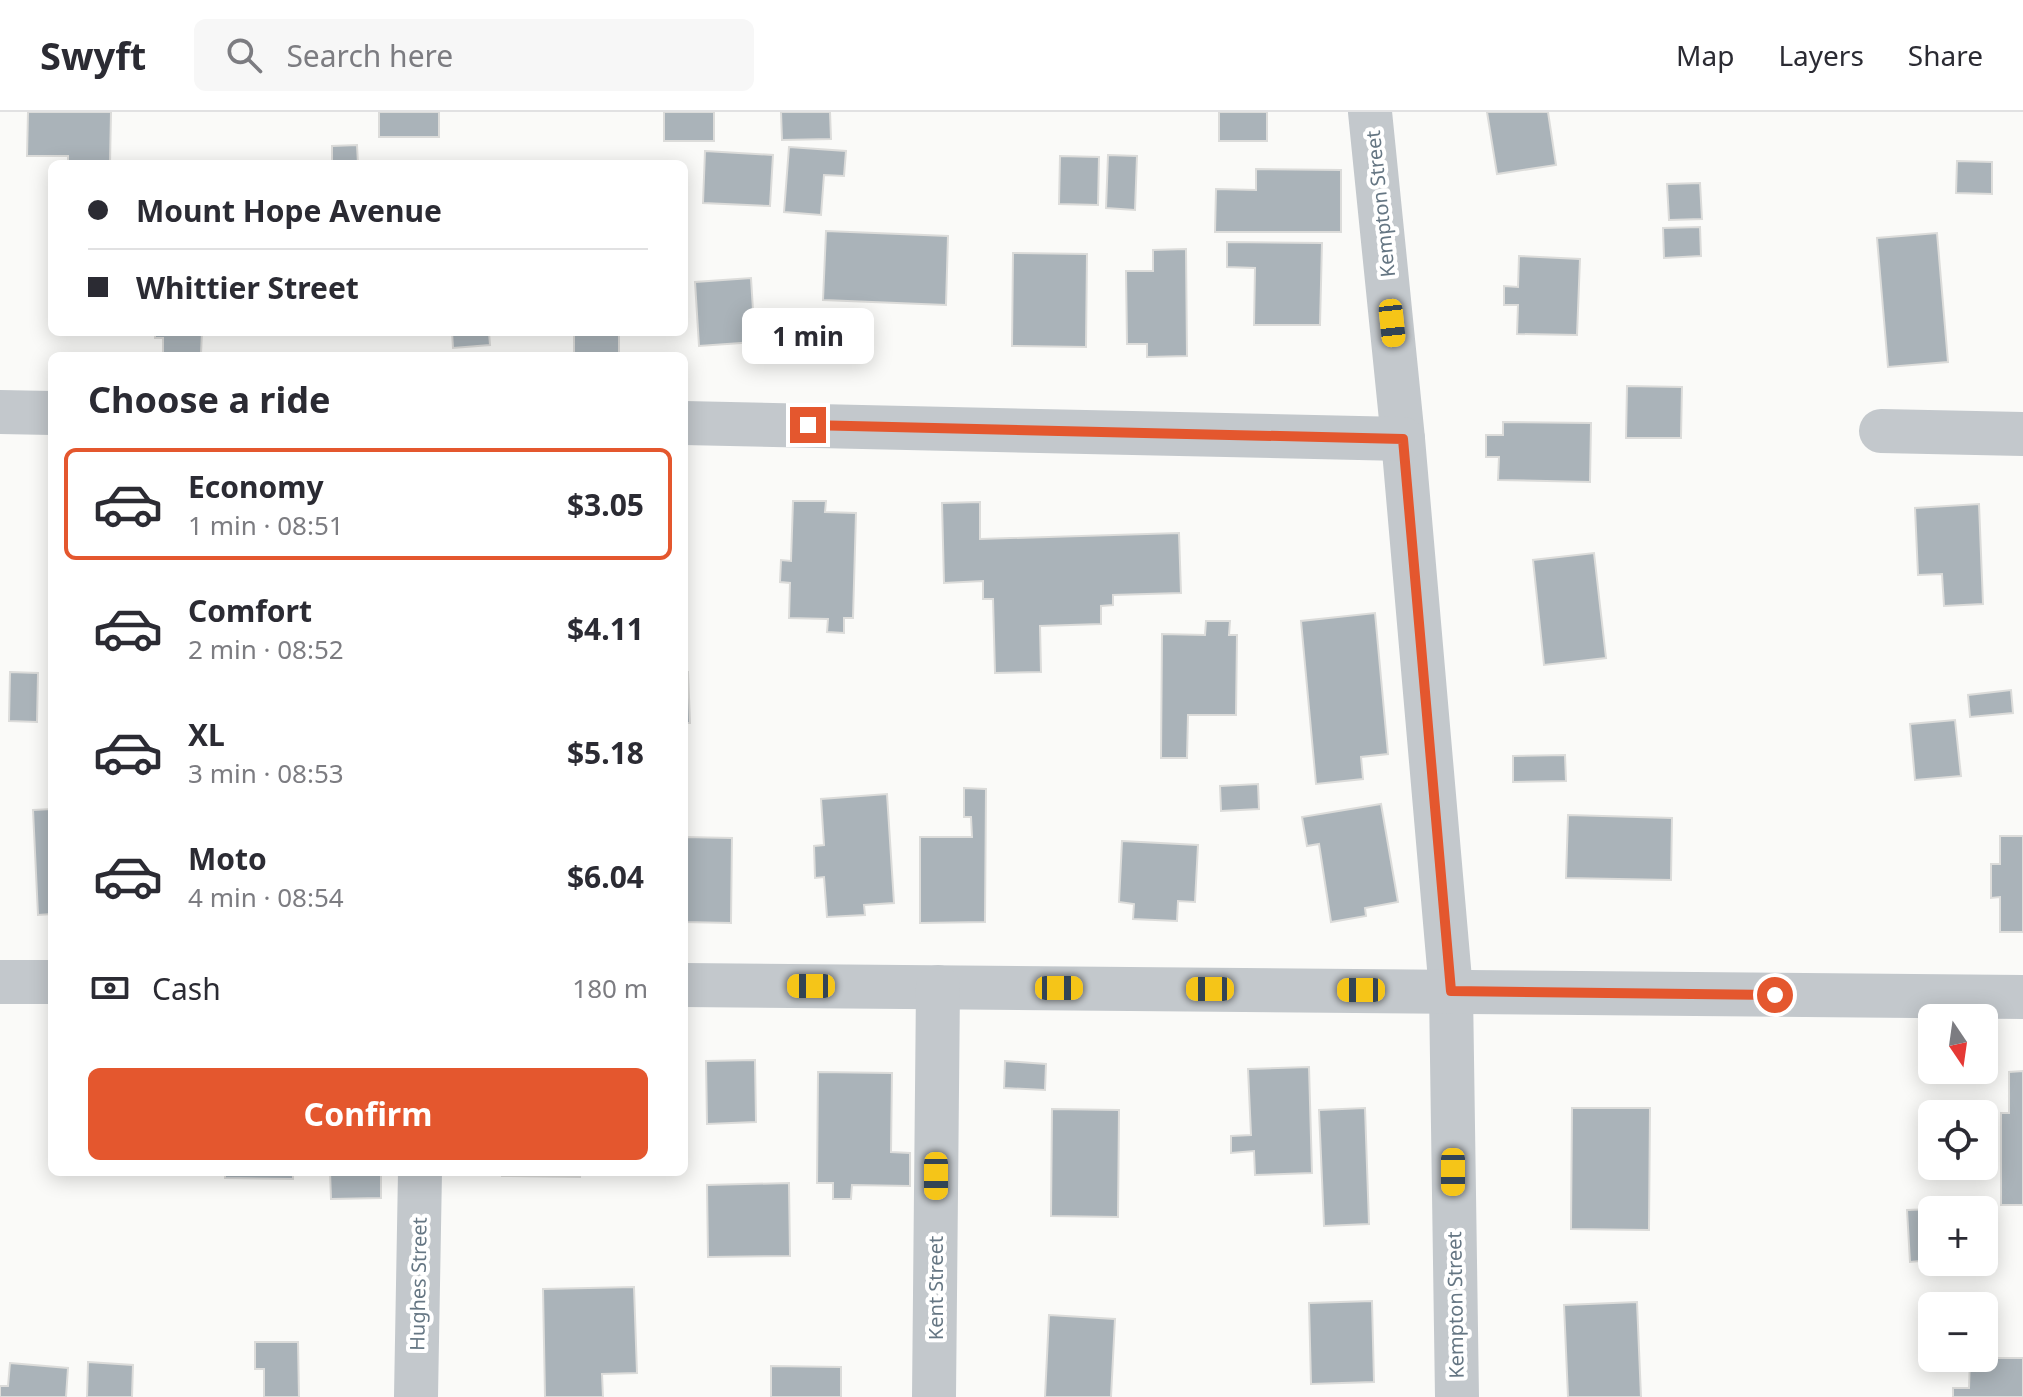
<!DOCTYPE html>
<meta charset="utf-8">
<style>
:root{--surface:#fff;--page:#f7f7f7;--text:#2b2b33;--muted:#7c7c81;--line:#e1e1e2;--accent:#e4572e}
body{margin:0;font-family:"Noto Sans",sans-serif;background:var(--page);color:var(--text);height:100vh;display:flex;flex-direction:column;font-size:30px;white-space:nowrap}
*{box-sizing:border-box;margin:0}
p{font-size:26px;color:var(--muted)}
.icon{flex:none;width:44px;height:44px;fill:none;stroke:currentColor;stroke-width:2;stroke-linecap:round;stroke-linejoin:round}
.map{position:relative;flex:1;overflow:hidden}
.details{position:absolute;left:48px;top:240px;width:640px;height:824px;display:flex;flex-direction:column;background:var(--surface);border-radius:12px;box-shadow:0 4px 20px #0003}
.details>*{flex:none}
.top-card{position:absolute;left:48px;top:48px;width:640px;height:176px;border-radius:12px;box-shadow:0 4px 20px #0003;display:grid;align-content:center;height:176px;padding:0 40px;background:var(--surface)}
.needle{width:52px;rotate:167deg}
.fabs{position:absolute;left:1918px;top:892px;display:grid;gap:16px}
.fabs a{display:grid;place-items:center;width:80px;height:80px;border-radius:12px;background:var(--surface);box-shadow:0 4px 20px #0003;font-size:40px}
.end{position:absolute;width:36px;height:36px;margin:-18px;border:10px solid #e4572e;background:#fff;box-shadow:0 0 0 4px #fff}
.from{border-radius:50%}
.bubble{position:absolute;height:56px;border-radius:12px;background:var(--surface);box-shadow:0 4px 20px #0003;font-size:26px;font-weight:700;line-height:56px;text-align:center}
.car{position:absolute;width:24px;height:48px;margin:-24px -12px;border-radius:10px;box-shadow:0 0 6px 2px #0007;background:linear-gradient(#f5c518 24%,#345 0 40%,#f5c518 0 76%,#345 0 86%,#f5c518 0)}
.top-card b{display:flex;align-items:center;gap:28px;height:76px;font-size:30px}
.top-card b+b{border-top:2px solid var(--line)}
.top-card i{width:20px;height:20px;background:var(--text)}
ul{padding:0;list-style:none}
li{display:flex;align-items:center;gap:24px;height:112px;margin:0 16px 12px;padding:0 24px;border:4px solid transparent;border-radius:12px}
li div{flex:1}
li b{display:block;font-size:30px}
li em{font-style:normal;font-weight:700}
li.selected{border-color:var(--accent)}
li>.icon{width:72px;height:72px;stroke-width:1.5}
h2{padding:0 40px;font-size:36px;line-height:96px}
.pay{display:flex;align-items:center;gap:20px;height:88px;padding:0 40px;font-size:30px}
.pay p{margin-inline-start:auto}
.button{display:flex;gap:16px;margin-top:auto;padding:16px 40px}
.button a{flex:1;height:92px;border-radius:12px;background:var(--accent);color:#fff;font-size:32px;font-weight:700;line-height:92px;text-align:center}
header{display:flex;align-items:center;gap:48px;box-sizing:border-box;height:112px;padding:0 40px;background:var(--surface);border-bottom:2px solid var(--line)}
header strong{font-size:38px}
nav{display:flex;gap:44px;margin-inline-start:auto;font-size:28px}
.search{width:560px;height:72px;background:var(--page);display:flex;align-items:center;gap:20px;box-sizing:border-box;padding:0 28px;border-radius:12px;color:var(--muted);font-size:30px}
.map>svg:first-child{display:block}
.building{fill:#aab3b9;stroke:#dcdcda;stroke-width:2}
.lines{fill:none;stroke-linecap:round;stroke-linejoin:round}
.minor{stroke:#c3c8cc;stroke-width:44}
.route{stroke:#e4572e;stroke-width:10}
.labels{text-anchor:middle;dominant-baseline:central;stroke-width:8;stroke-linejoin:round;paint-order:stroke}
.street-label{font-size:20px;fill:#657683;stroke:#fff}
</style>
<header>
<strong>Swyft</strong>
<div class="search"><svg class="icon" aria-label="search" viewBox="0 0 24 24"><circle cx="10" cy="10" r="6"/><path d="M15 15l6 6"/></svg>Search here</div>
<nav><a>Map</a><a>Layers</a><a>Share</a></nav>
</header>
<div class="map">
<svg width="2023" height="1285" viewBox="0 0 2023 1285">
<rect width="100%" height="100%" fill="#fafaf8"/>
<g class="building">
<path d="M 28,0 L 111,0 L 110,52 L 68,52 L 68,44 L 27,44 Z"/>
<rect x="379" y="0" width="60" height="25"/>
<rect x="664" y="0" width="50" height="29"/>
<path d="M 781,0 L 830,0 L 831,27 L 782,28 Z"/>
<rect x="1219" y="0" width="48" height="29"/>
<path d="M 1487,0 L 1548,0 L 1556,53 L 1497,62 Z"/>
<path d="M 357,33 L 358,52 L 332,52 L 332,34 Z"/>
<path d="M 789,35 L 846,39 L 844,64 L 824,63 L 821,103 L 784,100 Z"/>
<path d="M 705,39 L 773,43 L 770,94 L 703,91 Z"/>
<path d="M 1108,43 L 1137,44 L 1135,98 L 1106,96 Z"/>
<path d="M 1060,44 L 1099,45 L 1098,93 L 1059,92 Z"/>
<path d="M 1957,49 L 1992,50 L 1992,82 L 1956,81 Z"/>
<path d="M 1256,57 L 1341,58 L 1341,120 L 1215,120 L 1216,77 L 1256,78 Z"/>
<path d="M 1700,71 L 1702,107 L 1669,108 L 1667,72 Z"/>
<path d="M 1700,115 L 1701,144 L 1664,146 L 1663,116 Z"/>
<path d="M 826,119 L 948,124 L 946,193 L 823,188 Z"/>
<path d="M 1937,121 L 1948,250 L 1888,255 L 1877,126 Z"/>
<path d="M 1227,130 L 1322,131 L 1320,213 L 1254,213 L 1255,156 L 1227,155 Z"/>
<path d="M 1186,137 L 1187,244 L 1147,245 L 1147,232 L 1127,232 L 1126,159 L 1153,159 L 1153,138 Z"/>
<path d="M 1013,141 L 1087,142 L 1086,235 L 1012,234 Z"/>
<path d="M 1519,144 L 1580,147 L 1577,223 L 1517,222 L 1518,193 L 1504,193 L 1504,174 L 1518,175 Z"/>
<path d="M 751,166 L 755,230 L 699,234 L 695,170 Z"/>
<path d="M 155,220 L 202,220 L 201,242 L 163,242 L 163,226 L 155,226 Z"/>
<path d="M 452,220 L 489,220 L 490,233 L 453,236 Z"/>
<rect x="574" y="220" width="45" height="24"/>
<path d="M 1627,274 L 1682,275 L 1681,326 L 1626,326 Z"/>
<path d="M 1503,310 L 1591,311 L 1590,370 L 1498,368 L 1499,345 L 1486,345 L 1486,323 L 1503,323 Z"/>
<path d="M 793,389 L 826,389 L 825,400 L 856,401 L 853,506 L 844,506 L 844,521 L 827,520 L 828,507 L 789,506 L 790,471 L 780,470 L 781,448 L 791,449 Z"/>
<path d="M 980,390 L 980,427 L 1179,421 L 1181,481 L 1113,483 L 1113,493 L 1101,494 L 1101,512 L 1040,514 L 1041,560 L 995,561 L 993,487 L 983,487 L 983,469 L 944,471 L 942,391 Z"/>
<path d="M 1979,392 L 1983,492 L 1944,494 L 1942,462 L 1918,463 L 1915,396 Z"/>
<path d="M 1594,441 L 1606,546 L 1544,553 L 1533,448 Z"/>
<path d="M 1375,501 L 1388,642 L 1361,645 L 1363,667 L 1316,672 L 1301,509 Z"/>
<path d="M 1206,509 L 1230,509 L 1229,523 L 1237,523 L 1236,603 L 1188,603 L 1187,646 L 1161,646 L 1162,522 L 1205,523 Z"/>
<path d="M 10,560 L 38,561 L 37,610 L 9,609 Z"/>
<path d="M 684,560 L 688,560 L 690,611 L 684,611 Z"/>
<path d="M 2011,578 L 2013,601 L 1970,605 L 1968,583 Z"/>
<path d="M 1955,608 L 1961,664 L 1915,668 L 1910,612 Z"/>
<path d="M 1565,643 L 1566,669 L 1513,670 L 1513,644 Z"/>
<path d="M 1258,672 L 1259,697 L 1221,699 L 1220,674 Z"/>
<path d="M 964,676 L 986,677 L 985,810 L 920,811 L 920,725 L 972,725 L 971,705 L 964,705 Z"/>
<path d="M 887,682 L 894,791 L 864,793 L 865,803 L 827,805 L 824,765 L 815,766 L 814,734 L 824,733 L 821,687 Z"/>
<path d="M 1381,692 L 1398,790 L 1365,796 L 1366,804 L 1331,810 L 1319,732 L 1307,734 L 1302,705 Z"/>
<path d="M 52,697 L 52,802 L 38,803 L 33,698 Z"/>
<path d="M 1568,703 L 1672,706 L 1671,768 L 1566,766 Z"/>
<path d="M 2000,724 L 2023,724 L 2023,820 L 2000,820 L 2000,785 L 1991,786 L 1991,752 L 2000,752 Z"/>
<path d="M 684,725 L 732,726 L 731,811 L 684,810 Z"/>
<path d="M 1122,729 L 1198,733 L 1195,790 L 1178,789 L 1177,809 L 1133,807 L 1134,792 L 1119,790 Z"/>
<path d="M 755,948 L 756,1010 L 707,1012 L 706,949 Z"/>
<path d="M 1005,949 L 1046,952 L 1045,978 L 1004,976 Z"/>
<path d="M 1309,955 L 1312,1061 L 1255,1063 L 1254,1039 L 1231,1041 L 1231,1024 L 1251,1023 L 1248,957 Z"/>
<path d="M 2023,959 L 2023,1093 L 2001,1093 L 2001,1001 L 2009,1001 L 2009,960 Z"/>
<path d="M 818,960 L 892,961 L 891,1040 L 910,1041 L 910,1074 L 852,1073 L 851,1087 L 833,1087 L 833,1071 L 817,1071 Z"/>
<path d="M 1365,996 L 1369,1112 L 1324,1114 L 1319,998 Z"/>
<path d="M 1572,996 L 1650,996 L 1649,1118 L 1571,1117 Z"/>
<path d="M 1052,997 L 1119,998 L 1118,1105 L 1051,1104 Z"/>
<path d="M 225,1060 L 293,1060 L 293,1067 L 225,1066 Z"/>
<path d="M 330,1060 L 381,1060 L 381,1086 L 331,1087 Z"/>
<path d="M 502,1060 L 580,1060 L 580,1065 L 502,1064 Z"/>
<path d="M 789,1071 L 790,1144 L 708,1145 L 707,1073 Z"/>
<path d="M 1934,1097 L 1932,1098 L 1932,1148 L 1910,1150 L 1907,1098 Z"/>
<path d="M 634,1175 L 637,1261 L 602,1262 L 603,1285 L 545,1285 L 543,1177 Z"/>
<path d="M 1372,1189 L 1374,1270 L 1311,1272 L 1309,1191 Z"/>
<path d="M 1637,1190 L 1641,1285 L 1568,1285 L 1564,1193 Z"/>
<path d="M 1049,1203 L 1115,1207 L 1111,1285 L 1045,1285 Z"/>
<path d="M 255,1230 L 298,1230 L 299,1285 L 264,1285 L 264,1257 L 255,1257 Z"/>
<path d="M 1970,1246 L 2023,1246 L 2023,1285 L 1953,1285 L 1953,1276 L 1969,1276 Z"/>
<path d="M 88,1250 L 133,1253 L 132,1285 L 87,1285 Z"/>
<path d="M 10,1251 L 68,1256 L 66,1285 L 0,1285 L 0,1274 L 8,1274 Z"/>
<path d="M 771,1254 L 841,1255 L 841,1285 L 771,1285 Z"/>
</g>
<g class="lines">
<g class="minor">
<path d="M 1370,0 L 1403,327 L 1451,879 L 1457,1285"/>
<path d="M 0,300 L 52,301"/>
<path d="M 684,311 L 1403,327"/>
<path d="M 1881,319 L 2023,322"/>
<path d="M 0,870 L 52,870"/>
<path d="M 684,873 L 2023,885"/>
<path d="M 416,1285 L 420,1060"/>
<path d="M 934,1285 L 938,875"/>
</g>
</g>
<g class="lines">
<path class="route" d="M 808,313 L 1403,327 L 1451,879 L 1775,883"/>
</g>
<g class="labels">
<g class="street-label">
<text transform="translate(1380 92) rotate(-96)">Kempton Street</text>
<text transform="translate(418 1172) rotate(-89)">Hughes Street</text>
<text transform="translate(935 1176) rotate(-90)">Kent Street</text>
<text transform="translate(1455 1193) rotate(-91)">Kempton Street</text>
</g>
</g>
</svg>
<div class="fabs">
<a><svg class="needle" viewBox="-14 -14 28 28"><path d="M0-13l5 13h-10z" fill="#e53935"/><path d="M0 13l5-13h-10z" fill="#7c7c81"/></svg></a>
<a><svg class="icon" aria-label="locate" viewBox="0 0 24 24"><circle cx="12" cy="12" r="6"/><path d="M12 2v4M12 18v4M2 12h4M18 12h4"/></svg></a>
<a>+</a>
<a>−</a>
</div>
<i class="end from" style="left:1775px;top:883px"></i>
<i class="end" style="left:808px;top:313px"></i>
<div class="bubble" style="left:742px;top:196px;width:132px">1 min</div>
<i class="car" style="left:1392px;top:211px;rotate:174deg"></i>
<i class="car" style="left:811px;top:874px;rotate:270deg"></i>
<i class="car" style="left:1059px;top:876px;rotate:90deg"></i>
<i class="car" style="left:1210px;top:877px;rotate:270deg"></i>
<i class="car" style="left:1361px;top:878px;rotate:270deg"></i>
<i class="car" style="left:1453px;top:1060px;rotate:180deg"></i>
<i class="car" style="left:936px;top:1064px;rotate:180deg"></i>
<div class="top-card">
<b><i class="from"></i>Mount Hope Avenue</b>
<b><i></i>Whittier Street</b>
</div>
<section class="details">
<h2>Choose a ride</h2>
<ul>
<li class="selected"><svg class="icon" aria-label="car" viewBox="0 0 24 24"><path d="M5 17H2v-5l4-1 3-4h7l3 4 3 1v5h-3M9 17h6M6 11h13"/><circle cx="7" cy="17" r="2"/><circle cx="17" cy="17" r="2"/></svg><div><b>Economy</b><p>1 min · 08:51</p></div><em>$3.05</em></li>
<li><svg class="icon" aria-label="car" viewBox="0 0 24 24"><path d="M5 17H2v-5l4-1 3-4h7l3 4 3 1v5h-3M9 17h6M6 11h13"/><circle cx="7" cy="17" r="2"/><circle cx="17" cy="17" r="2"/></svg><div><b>Comfort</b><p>2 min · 08:52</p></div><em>$4.11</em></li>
<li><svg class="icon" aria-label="car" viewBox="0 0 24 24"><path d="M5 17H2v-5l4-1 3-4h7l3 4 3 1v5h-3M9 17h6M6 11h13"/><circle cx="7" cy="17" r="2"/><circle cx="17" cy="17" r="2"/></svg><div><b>XL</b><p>3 min · 08:53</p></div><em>$5.18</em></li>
<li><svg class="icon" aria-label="car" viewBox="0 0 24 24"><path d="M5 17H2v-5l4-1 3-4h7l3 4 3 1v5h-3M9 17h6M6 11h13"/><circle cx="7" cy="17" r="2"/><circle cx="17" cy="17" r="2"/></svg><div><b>Moto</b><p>4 min · 08:54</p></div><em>$6.04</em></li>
</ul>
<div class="pay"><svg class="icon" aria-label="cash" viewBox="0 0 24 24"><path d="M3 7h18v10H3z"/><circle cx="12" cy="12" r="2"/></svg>Cash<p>180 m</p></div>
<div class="button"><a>Confirm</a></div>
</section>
</div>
